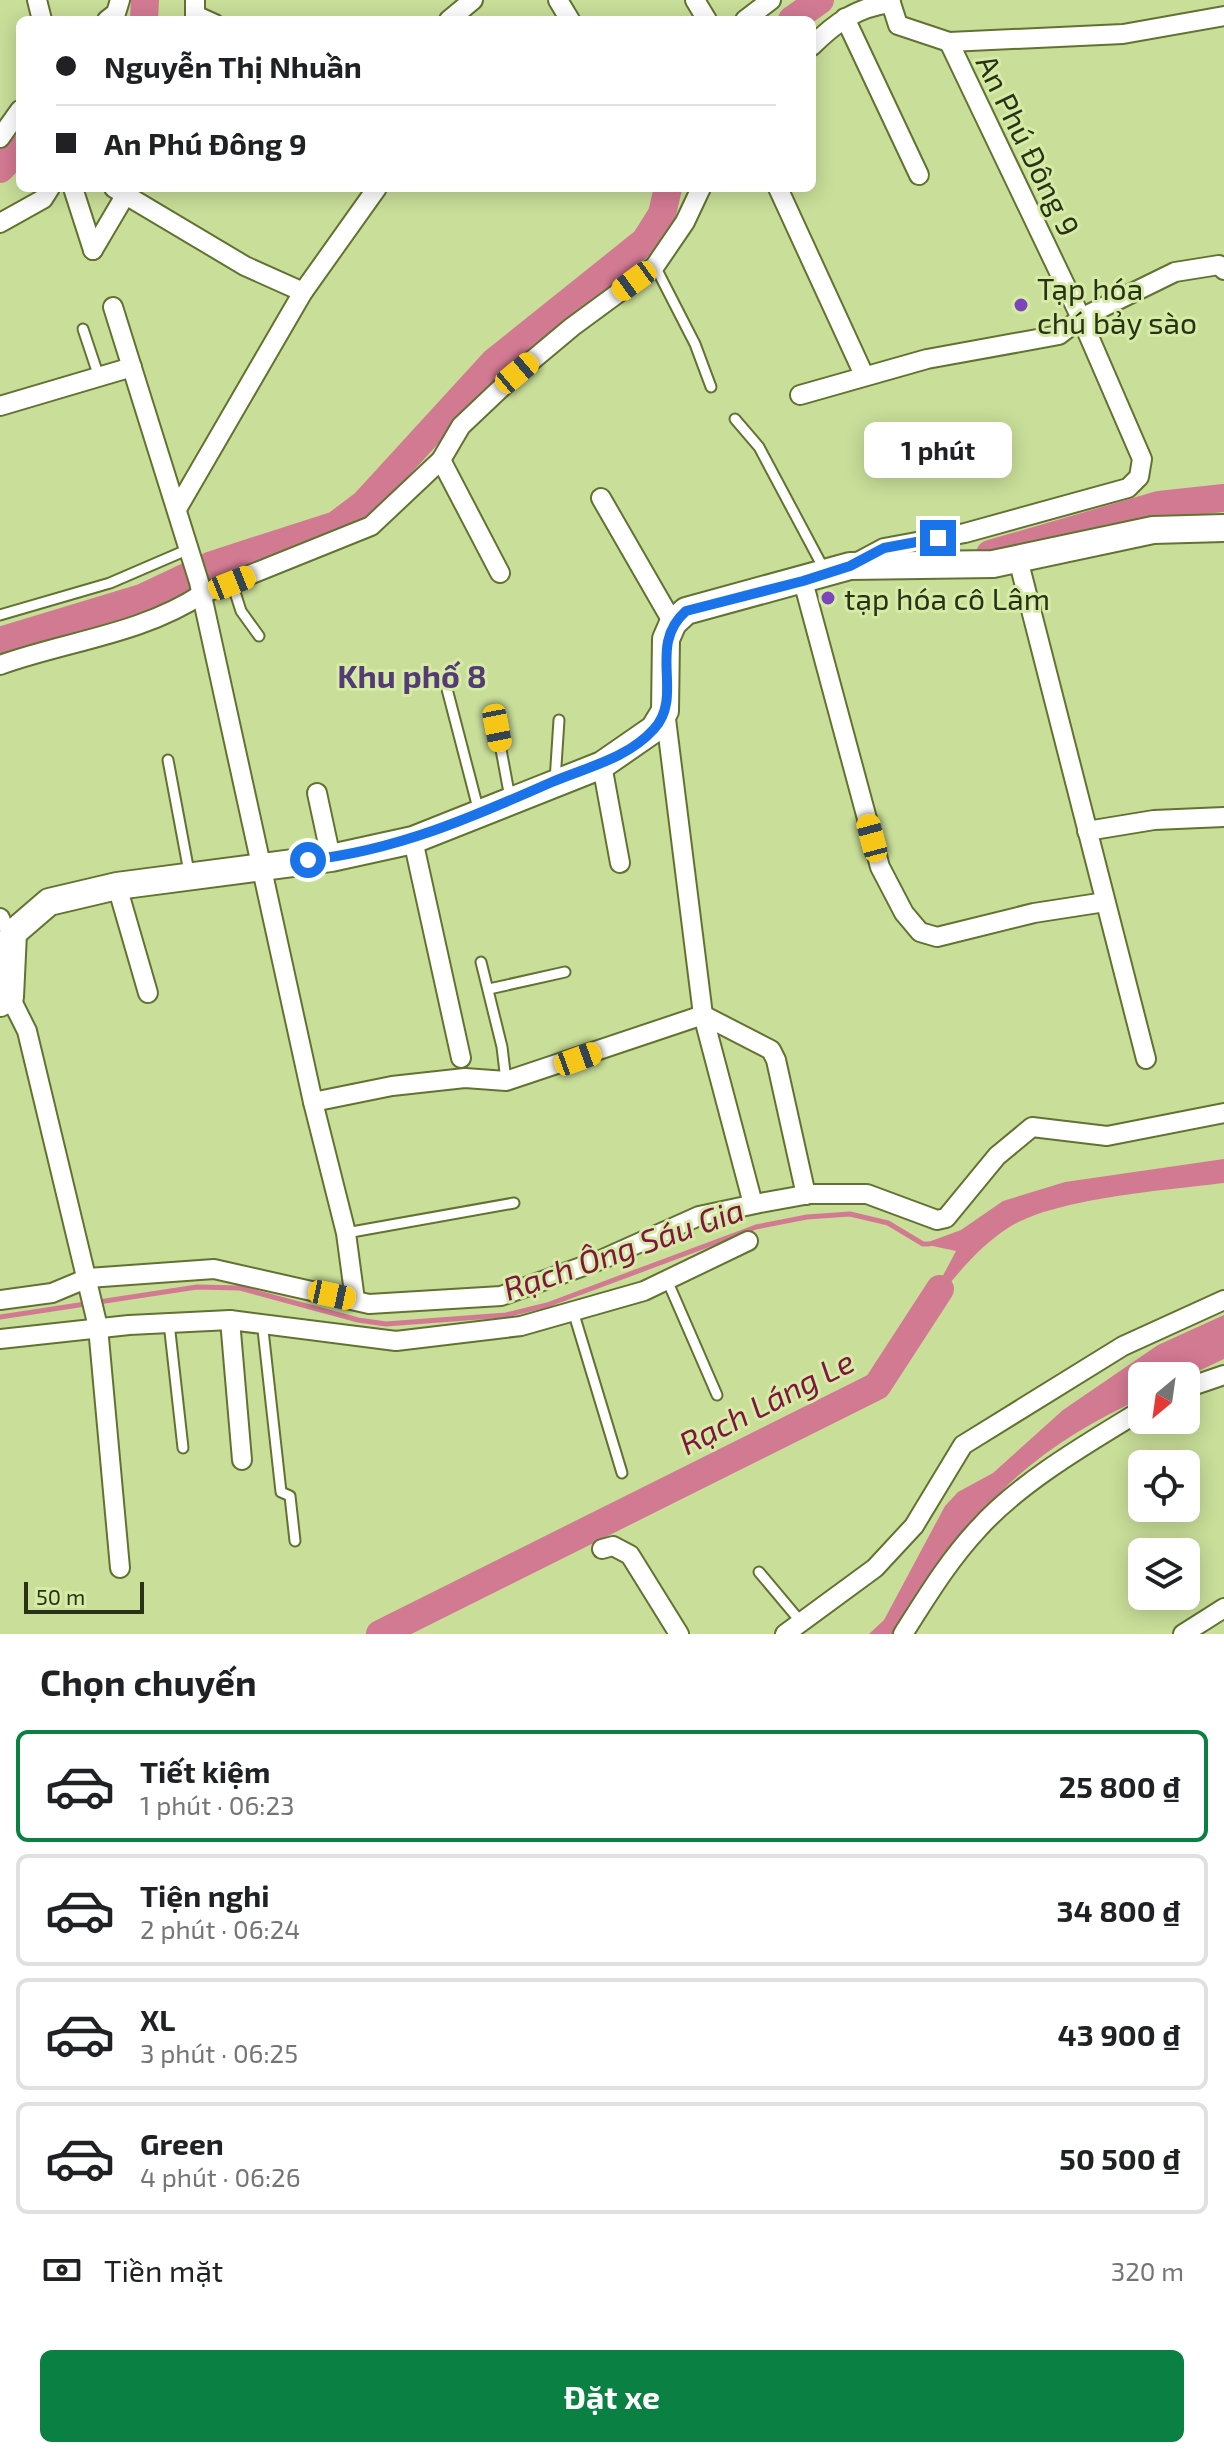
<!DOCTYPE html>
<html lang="vi">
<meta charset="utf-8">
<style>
:root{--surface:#fff;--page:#f2f2f2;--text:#202124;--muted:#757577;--line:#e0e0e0;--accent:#0b8043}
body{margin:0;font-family:"Exo 2",sans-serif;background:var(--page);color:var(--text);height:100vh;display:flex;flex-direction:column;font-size:30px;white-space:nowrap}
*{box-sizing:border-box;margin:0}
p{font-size:26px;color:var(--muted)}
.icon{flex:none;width:44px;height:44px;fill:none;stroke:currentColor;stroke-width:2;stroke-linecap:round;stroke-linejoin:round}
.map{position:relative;height:1634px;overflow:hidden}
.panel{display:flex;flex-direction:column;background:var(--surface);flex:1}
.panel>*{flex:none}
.top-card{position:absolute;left:16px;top:16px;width:800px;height:176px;border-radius:12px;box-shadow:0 4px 20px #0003;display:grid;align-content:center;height:176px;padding:0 40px;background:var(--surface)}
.needle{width:52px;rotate:209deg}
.fabs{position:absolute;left:1128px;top:1362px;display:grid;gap:16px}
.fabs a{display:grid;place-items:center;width:72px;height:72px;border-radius:12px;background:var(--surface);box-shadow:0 4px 20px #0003;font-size:40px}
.scale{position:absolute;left:24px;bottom:20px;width:120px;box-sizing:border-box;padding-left:8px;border:4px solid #293116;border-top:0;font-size:22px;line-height:28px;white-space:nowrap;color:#293116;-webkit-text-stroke:6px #d6eba6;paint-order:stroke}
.end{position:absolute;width:36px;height:36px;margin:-18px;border:10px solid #1a73e8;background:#fff;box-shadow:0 0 0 4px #fff}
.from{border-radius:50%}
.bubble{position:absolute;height:56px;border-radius:12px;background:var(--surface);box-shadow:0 4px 20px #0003;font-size:26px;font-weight:700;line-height:56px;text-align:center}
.car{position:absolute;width:24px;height:48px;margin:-24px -12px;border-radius:10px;box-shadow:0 0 6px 2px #0007;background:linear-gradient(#f5c518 24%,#345 0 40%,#f5c518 0 76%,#345 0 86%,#f5c518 0)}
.top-card b{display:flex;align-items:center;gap:28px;height:76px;font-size:30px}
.top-card b+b{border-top:2px solid var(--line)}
.top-card i{width:20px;height:20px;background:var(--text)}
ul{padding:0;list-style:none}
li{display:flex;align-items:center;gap:24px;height:112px;margin:0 16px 12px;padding:0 24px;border:4px solid var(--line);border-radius:12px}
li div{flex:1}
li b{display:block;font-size:30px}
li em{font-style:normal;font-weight:700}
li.active{border-color:var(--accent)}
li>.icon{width:72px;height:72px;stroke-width:1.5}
h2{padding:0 40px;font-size:36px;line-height:96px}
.pay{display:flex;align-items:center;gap:20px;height:88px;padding:0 40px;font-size:30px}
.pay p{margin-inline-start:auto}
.action{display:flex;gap:16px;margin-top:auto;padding:16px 40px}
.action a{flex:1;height:92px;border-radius:12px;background:var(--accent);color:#fff;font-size:32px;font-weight:700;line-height:92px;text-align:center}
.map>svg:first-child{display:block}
.water{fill:#d37a93}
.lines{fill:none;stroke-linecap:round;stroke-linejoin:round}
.stream{stroke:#d37a93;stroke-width:5}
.river{stroke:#d37a93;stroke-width:28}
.lane-casing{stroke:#617231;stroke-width:13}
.street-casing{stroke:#617231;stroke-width:22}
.secondary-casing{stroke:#617231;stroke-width:30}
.lane{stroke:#fff;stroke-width:9}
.street{stroke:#fff;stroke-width:18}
.secondary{stroke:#fff;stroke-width:26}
.route{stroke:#1a73e8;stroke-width:10}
.poi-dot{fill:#7d45bc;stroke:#d6eba6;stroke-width:3}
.labels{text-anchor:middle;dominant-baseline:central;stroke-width:6;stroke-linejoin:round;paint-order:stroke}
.street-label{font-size:30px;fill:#293116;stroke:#d6eba6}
.poi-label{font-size:30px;fill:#293116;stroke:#d6eba6;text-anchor:start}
.neighbourhood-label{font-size:32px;font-weight:bold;fill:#543b76;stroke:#d6eba6}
.water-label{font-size:32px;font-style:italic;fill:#811542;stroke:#d6eba6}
</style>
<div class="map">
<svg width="1224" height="1634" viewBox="0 0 1224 1634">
<rect width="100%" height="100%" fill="#c9de99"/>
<g class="water">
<path d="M 1224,1159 L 1224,1183 C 1168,1190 1054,1198 1008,1228 C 972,1251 946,1289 919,1321 L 956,1251 L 923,1244 L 961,1230 L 1003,1201 L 1065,1182 Z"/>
<path d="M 1224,1315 L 1224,1359 L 1186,1377 L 1142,1376 L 1142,1398 C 1082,1426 1027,1460 983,1511 C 952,1548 928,1594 901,1634 L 869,1634 L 884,1620 L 945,1506 L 958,1492 L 993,1473 L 1063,1410 L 1158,1345 Z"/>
</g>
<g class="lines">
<path class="stream" d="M 0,1317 L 197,1287 L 240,1288 L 358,1320 L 386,1324 L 506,1315 L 547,1305 L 756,1227 L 807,1217 L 850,1214 L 888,1223 L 923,1244 L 929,1244"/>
<g class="river">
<path d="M 144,20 L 145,0"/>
<path d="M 792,20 L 820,0"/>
<path d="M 0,169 L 20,149"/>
<path d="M 990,554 L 1159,505 L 1224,498"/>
<path d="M 0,641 L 142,598 L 212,565 L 336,525 L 364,504 L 494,362 L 645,241 L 662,214 L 668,188"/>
<path d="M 380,1634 L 877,1386 L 940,1289"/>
</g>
<g class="lane-casing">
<g id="lane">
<path d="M 197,11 L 217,20"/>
<path d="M 655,266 L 695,344 L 711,387"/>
<path d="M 83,329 L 99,377"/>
<path d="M 735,419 L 759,447 L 825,571"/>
<path d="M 232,583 L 241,611 L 259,636"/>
<path d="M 0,615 L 110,583 L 189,549"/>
<path d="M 447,689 L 479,812"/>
<path d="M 497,728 L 510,798"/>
<path d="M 168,760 L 189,872"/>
<path d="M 555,781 L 559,720"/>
<path d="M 481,962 L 502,1047 L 506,1081"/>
<path d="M 489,989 L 565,972"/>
<path d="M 346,1233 L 514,1203"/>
<path d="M 667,1280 L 717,1395"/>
<path d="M 573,1311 L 622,1473"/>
<path d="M 262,1321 L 281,1492 L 290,1496 L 295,1541"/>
<path d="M 169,1323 L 183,1448"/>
<path d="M 759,1572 L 801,1622"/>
</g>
</g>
<g class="street-casing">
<g id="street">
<path d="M 37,0 L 42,20"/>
<path d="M 558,0 L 570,20"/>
<path d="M 695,0 L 707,20"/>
<path d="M 890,0 L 898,25 L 949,42 L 1123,34 L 1224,16"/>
<path d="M 845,18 L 919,175"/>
<path d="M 107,20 L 116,13 L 120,0"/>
<path d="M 195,20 L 195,0"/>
<path d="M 449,20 L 473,0"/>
<path d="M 745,20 L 771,0"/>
<path d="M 812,46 C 835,23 857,7 891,3"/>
<path d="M 0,138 L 20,110"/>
<path d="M 73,188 L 93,250"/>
<path d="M 114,188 L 245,266 L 303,292"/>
<path d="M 778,188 L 864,375"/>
<path d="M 0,223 L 43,199 L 50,188"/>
<path d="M 93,250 L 126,194"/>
<path d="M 113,307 L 199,582 L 313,1102 L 346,1233 L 355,1300"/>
<path d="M 800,395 L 927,359 L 1059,335 L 1081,318 L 1175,272 L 1219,265 L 1224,270"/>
<path d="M 0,406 L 132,367"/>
<path d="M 441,460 L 500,573"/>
<path d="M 601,498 L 673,623"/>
<path d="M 177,509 L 303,292 L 377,188"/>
<path d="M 1018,559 L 1146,1059"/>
<path d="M 856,563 L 884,548 L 965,533 L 1128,488 L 1139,477 L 1142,459 L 1081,318 L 949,42"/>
<path d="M 803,581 L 880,867 L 904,913 L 920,932 L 937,937 L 1034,913 L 1105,902"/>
<path d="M 0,665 C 67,641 142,634 202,594 L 371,526 L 441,460 L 461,426 L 517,373 L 572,327 L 655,266 L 685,222 L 701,188"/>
<path d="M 665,711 L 703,1015 L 753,1204"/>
<path d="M 602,765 L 620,863"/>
<path d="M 317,793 L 331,858"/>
<path d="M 1087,831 L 1154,820 L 1224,817"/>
<path d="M 413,840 L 461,1058"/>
<path d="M 117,886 L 148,993"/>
<path d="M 0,918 L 1,921"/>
<path d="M 10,997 L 27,1031 L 98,1327 L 120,1568"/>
<path d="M 313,1102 L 392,1086 L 465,1078 L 506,1081 L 703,1015 L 771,1050 L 776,1060 L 806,1195"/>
<path d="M 0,1300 L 52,1293 L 88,1278 L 214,1269 L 369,1304 L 501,1296 L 603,1259 L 699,1216 L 760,1203 L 810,1194 L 867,1194 L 937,1220 L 946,1218 L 997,1156 L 1032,1127 L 1107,1136 L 1224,1113"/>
<path d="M 230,1320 L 242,1460"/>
<path d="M 0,1339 L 129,1325 L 230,1320 L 396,1341 L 521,1326 L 644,1291 L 748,1241"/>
<path d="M 1186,1388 L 1224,1375"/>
<path d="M 602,1549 L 613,1546 L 630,1555 L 679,1634"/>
<path d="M 785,1634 L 875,1568 L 914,1526 L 963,1445 L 1123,1346 L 1224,1300"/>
<path d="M 903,1634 C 926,1598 948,1561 978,1529 C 1020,1482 1088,1443 1142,1410"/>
<path d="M 1183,1634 L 1224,1608"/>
</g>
</g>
<g class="secondary-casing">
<path id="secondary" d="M 0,1003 L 10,997 L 13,933 L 49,902 L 117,886 L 331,858 L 413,840 L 602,765 L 654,729 L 665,711 L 666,639 L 673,623 L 686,611 L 850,566 L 993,564 L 1153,530 L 1224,528"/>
</g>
<use href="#lane" class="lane"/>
<use href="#street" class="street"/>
<use href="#secondary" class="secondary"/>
</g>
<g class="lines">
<path class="route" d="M 308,860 C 395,851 473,817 552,782 C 587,767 627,759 654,729 C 685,695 646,646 686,611 L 803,581 L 850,566 L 884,548 L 938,538"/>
</g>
<g class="poi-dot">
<circle cx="1021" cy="305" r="8"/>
<circle cx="828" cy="598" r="8"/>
</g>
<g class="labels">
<g class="street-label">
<text transform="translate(1029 145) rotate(64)">An Phú Đông 9</text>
</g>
<g class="poi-label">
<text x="1037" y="288">Tạp hóa<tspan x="1037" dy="34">chú bảy sào</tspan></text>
<text x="844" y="598">tạp hóa cô Lâm</text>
</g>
<g class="neighbourhood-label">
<text x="412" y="675">Khu phố 8</text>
</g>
<g class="water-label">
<text transform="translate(623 1248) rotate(-19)">Rạch Ông Sáu Gia</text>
<text transform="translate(766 1401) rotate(-27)">Rạch Láng Le</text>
</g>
</g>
</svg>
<div class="fabs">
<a><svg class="needle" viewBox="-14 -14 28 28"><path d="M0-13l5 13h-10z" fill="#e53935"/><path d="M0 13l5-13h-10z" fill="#757577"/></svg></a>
<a><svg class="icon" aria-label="locate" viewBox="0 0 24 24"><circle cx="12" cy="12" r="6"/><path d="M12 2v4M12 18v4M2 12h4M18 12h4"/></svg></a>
<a><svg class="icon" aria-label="layers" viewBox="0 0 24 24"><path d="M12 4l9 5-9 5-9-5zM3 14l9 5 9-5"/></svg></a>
</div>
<div class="scale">50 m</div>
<i class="end from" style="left:308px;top:860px"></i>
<i class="end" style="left:938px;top:538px"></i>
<div class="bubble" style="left:864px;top:422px;width:148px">1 phút</div>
<i class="car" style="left:634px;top:281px;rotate:234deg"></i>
<i class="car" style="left:517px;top:373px;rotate:50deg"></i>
<i class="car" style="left:232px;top:583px;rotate:68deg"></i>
<i class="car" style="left:497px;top:728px;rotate:169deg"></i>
<i class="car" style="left:872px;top:838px;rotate:345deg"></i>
<i class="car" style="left:578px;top:1059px;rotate:70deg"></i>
<i class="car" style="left:332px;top:1295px;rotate:102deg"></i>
<div class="top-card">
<b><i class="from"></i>Nguyễn Thị Nhuần</b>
<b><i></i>An Phú Đông 9</b>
</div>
</div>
<section class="panel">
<h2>Chọn chuyến</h2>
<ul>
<li class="active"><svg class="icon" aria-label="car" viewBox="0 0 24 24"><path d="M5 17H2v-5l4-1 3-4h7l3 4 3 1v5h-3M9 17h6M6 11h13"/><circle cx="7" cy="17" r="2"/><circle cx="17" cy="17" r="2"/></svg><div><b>Tiết kiệm</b><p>1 phút · 06:23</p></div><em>25 800 ₫</em></li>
<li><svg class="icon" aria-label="car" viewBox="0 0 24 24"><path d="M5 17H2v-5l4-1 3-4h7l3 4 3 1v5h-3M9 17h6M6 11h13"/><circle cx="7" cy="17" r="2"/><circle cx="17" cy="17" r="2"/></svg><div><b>Tiện nghi</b><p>2 phút · 06:24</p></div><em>34 800 ₫</em></li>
<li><svg class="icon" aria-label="car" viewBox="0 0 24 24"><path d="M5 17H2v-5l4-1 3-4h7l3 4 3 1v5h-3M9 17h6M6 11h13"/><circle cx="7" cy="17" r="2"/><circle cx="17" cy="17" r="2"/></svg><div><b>XL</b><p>3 phút · 06:25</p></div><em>43 900 ₫</em></li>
<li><svg class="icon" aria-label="car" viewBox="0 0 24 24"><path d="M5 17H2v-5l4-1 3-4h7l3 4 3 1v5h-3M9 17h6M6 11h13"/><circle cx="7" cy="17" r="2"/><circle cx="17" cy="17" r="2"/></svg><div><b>Green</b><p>4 phút · 06:26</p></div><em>50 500 ₫</em></li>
</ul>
<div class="pay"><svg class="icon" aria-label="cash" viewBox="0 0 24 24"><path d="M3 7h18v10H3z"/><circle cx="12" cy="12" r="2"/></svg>Tiền mặt<p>320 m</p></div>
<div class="action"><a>Đặt xe</a></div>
</section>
